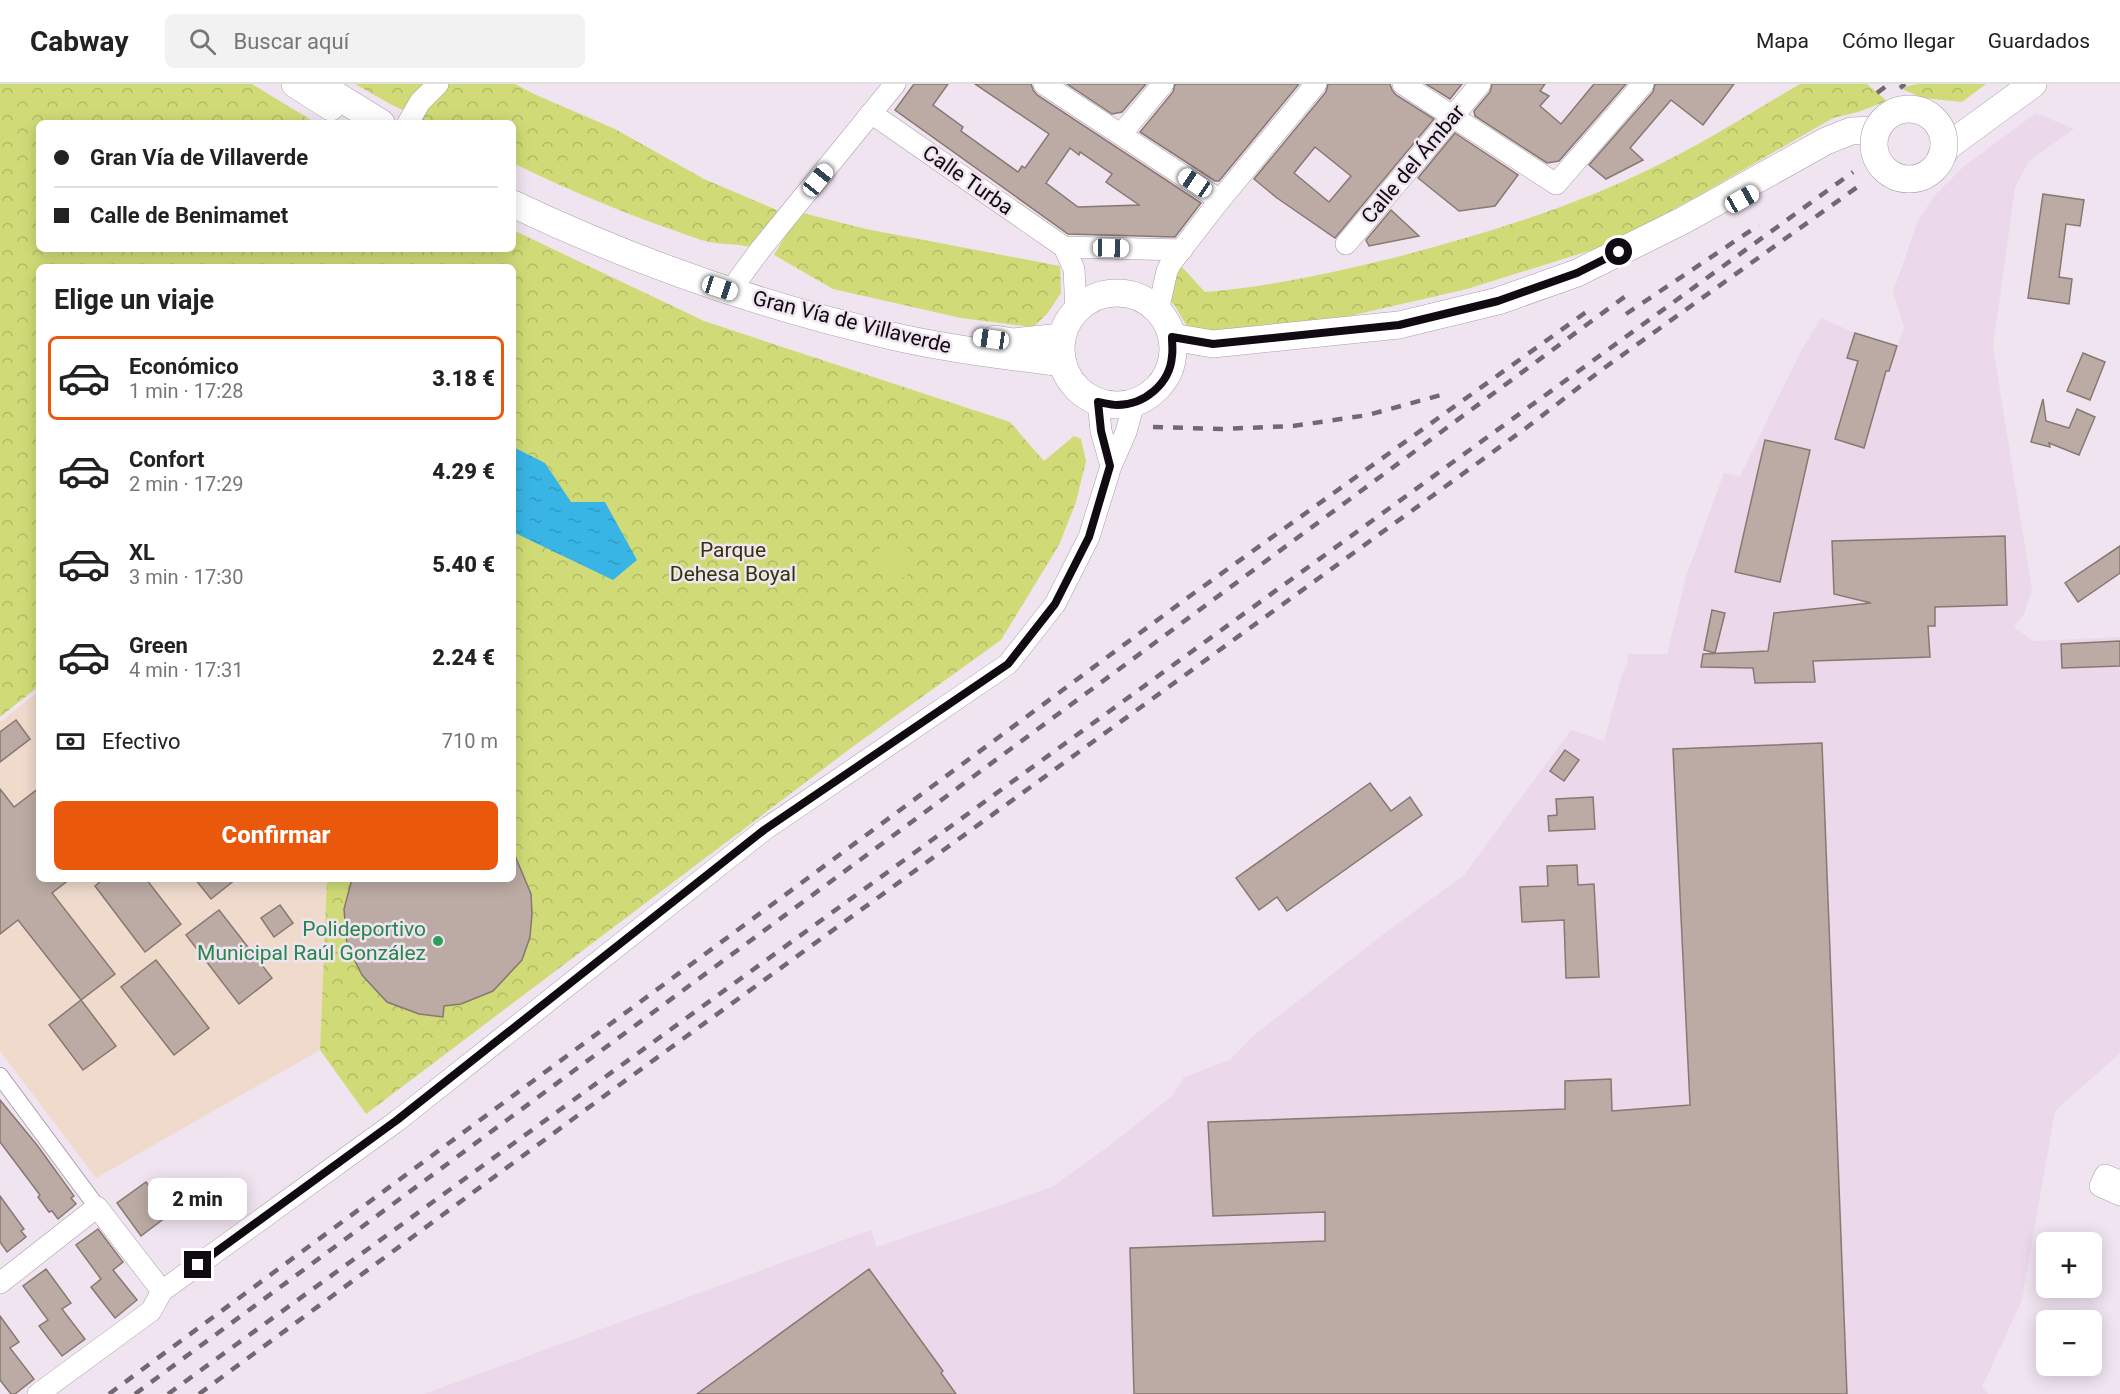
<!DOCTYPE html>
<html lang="es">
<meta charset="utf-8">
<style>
:root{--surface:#fff;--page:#f2f2f2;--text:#222;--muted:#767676;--line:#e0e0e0;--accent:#ea580c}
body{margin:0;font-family:Roboto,sans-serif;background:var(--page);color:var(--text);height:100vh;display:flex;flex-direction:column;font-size:22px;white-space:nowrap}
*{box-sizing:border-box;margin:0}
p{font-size:20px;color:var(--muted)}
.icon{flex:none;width:33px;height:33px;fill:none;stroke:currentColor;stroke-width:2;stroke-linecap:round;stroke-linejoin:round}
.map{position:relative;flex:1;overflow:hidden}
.drawer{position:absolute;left:36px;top:180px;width:480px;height:618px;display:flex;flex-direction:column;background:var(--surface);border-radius:9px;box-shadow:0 3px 15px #0003}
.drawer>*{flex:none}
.banner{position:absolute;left:36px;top:36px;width:480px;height:132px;border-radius:9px;box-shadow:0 3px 15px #0003;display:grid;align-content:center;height:132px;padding:0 18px;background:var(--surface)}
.controls{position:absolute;left:2036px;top:1148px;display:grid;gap:12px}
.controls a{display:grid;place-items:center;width:66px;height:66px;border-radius:9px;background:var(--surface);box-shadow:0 3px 15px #0003;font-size:30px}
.end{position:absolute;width:27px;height:27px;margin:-14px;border:8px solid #0f0b10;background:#fff;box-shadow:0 0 0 3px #fff}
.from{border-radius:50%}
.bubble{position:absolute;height:42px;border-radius:9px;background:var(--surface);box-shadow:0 3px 15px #0003;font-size:20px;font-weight:800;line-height:42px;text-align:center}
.car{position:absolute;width:18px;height:36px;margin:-18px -9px;border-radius:8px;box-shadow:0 0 4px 2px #0007;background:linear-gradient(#fff 24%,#345 0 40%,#fff 0 76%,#345 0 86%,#fff 0)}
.banner b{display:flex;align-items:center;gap:21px;height:57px;font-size:22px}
.banner b+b{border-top:2px solid var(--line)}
.banner i{width:15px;height:15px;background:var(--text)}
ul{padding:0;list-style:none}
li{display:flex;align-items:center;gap:18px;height:84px;margin:0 12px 9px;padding:0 6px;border:3px solid transparent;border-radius:9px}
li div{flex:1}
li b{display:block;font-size:22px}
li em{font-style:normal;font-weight:800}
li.active{border-color:var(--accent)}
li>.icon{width:54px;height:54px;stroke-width:1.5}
h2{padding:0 18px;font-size:27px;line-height:72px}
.pay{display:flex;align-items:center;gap:15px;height:66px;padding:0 18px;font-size:22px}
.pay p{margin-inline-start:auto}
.action{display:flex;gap:12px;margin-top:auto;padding:12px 18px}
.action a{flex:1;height:69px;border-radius:9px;background:var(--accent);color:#fff;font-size:24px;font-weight:800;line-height:69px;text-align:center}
header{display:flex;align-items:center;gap:36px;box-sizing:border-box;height:84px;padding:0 30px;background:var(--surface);border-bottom:2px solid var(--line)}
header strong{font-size:28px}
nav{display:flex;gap:33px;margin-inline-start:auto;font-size:21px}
.search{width:420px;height:54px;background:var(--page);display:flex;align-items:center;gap:15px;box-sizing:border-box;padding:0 21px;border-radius:9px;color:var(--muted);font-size:22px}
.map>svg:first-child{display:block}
.built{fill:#ebd9eb}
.education{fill:#efdacc}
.park{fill:url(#park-crowns)}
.garden{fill:#d0db77}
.water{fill:url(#water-ripples)}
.building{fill:#bbaba4;stroke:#887872;stroke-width:1.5;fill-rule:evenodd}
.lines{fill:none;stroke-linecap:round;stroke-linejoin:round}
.pedestrian-casing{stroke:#a99da9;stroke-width:18}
.minor-casing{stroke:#a99da9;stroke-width:22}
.tertiary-casing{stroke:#a99da9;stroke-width:28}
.pedestrian{stroke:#fff;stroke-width:16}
.minor{stroke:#fff;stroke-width:21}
.tertiary{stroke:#fff;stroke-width:27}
.rail{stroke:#706971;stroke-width:4.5;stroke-dasharray:10 10;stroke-linecap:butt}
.tertiary-bridge-casing{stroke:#a99da9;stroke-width:28;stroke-linecap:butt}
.tertiary-bridge{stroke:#fff;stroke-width:27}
.route{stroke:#0f0b10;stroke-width:8}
.leisure-dot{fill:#2e9e5b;stroke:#f0e4f0;stroke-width:2}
.labels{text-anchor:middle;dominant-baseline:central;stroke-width:5;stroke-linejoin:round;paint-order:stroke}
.street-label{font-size:21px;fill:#0f0b10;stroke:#f0e4f0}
.park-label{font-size:21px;fill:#313509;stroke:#f0e4f0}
.leisure-label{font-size:21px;fill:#27864d;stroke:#f0e4f0;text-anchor:end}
</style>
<header>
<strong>Cabway</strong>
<div class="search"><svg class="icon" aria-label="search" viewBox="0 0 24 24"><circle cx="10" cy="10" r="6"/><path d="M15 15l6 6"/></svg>Buscar aquí</div>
<nav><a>Mapa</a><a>Cómo llegar</a><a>Guardados</a></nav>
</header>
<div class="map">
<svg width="2120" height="1310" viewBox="0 0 2120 1310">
<defs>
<pattern id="park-crowns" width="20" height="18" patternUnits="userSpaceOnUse" patternTransform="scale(1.5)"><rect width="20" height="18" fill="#d0db77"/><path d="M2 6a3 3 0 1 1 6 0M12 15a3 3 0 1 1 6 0" fill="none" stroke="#b1bb66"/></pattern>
<pattern id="water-ripples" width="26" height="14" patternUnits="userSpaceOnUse" patternTransform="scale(1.5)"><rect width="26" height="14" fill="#38b5e5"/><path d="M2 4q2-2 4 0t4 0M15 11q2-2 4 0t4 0" fill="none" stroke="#309ac3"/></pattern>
</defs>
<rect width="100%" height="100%" fill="#f0e4f0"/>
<path class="built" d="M 2036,29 L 2074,45 L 2029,77 L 2015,104 L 1993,263 L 2032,506 L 2024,530 L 2014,543 L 2033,557 L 2120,553 L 2120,969 L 2055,1027 L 2022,1216 L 1982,1303 L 1988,1310 L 424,1310 L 871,1146 L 877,1163 L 1052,1103 L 1105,1065 L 1172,1012 L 1184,993 L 1230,976 L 1253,952 L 1385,849 L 1464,791 L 1571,646 L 1604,657 L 1622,590 L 1628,579 L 1627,570 L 1667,570 L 1686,492 L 1724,389 L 1740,392 L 1801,267 L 1821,234 L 1855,249 L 1897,262 L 1904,243 L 1893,208 L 1918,136 L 1936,110 L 1963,83 Z"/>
<path class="education" d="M 39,607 L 39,795 L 327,795 L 320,966 L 96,1094 L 0,967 L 0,638 Z"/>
<g class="park">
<path d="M 0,0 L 252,0 L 316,39 L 39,39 L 39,165 L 513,165 L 513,146 L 704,237 L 1010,338 L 1044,377 L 1074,352 L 1081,355 L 1086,377 L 1076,418 L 1059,461 L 1001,556 L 851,664 L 366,1030 L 320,966 L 327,795 L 513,795 L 513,183 L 39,183 L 39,602 L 0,633 Z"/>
<path d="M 355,0 L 515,0 L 536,11 L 615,45 L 704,95 L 777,126 L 760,166 C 741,158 720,162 701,156 C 637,134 573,109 513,79 L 513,39 L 430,39 L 390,20 Z"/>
<path d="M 1800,0 L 1867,0 L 1887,17 L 1858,28 L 1833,34 L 1703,109 L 1608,161 L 1467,205 L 1293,245 L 1192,251 L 1175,222 L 1165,210 L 1173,191 L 1182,183 L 1205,208 C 1269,203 1331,189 1393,174 C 1486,150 1580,121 1666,77 C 1712,54 1755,26 1800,0 Z"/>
<path d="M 1917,0 L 1986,0 L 1962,18 L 1923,14 L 1900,4 Z"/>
<path d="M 799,128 L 866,145 L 1060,182 L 1061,209 L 1047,230 L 1033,243 L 961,234 L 833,205 L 774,171 Z"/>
</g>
<circle class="garden" cx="894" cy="477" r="19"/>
<path class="water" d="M 513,363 L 545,379 L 571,418 L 605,418 L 637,476 L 613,496 L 513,448 Z"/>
<g class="building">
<path d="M 914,0 L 948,0 L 933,21 L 963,43 L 961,47 L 1018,88 L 1022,82 L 1025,84 L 1049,50 L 975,0 L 1031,0 L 1033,6 L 1037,11 L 1201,119 L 1175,153 L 1068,150 L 895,26 ZM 1070,64 L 1079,71 L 1080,68 L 1112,90 L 1106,98 L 1139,121 L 1078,123 L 1046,99 Z"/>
<path d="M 1067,0 L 1146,0 L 1122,28 L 1112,30 Z"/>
<path d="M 1175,0 L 1299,0 L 1219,97 L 1215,97 L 1140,48 L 1173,8 Z"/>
<path d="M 1328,0 L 1390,0 L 1392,6 L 1396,11 L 1434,35 L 1335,154 L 1277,114 L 1254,95 L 1326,8 ZM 1315,63 L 1351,92 L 1329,118 L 1294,89 Z"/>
<path d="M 1426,0 L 1462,0 L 1450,15 Z"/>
<path d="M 1492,0 L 1545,0 L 1540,7 L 1549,12 L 1540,22 L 1561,40 L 1594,0 L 1626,0 L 1559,77 L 1547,79 L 1475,32 L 1474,27 L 1490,8 Z"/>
<path d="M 1655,0 L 1734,0 L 1703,41 L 1671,16 L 1630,64 L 1643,76 L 1606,95 L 1589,81 L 1653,8 Z"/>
<path d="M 1455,49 L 1518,91 L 1495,122 L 1459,127 L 1418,94 Z"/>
<path d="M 2043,110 L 2084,116 L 2080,142 L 2066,140 L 2059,193 L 2072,195 L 2069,220 L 2028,214 Z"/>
<path d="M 1391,126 L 1419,152 L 1369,162 L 1366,156 Z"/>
<path d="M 1855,249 L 1897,262 L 1889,287 L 1886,287 L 1864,364 L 1835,355 L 1858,277 L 1847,274 Z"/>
<path d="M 2083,269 L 2105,278 L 2090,316 L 2067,307 Z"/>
<path d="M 2043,315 L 2046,337 L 2069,344 L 2077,325 L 2095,333 L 2079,371 L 2049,359 L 2050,363 L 2031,358 Z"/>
<path d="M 1765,356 L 1810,366 L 1780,498 L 1735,488 Z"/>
<path d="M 2005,452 L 2007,521 L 1935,523 L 1935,542 L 1928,542 L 1930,573 L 1813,577 L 1815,598 L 1755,599 L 1753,584 L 1701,583 L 1703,570 L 1768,567 L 1774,529 L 1871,519 L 1834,510 L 1832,457 Z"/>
<path d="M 2120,462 L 2120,489 L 2078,518 L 2065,499 Z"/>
<path d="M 1712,526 L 1725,529 L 1715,569 L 1704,566 Z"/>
<path d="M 2120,557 L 2120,582 L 2062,584 L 2061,560 Z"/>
<path d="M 16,636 L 30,655 L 0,678 L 0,648 Z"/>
<path d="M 1822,659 L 1847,1310 L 1134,1310 L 1130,1164 L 1325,1157 L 1325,1128 L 1213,1132 L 1208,1038 L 1565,1025 L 1565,997 L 1611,995 L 1612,1027 L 1690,1021 L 1673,665 Z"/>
<path d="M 1565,666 L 1579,676 L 1564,697 L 1550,687 Z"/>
<path d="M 1370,699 L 1391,727 L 1410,713 L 1422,731 L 1287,827 L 1277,813 L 1259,826 L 1236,794 Z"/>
<path d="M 39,704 L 39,795 L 70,795 L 52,809 L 115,890 L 81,916 L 18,836 L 0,850 L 0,705 L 14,723 Z"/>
<path d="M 1593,713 L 1595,745 L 1549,747 L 1548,732 L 1557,731 L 1556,715 Z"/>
<path d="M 513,767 L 531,810 L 532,830 L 530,853 L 522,876 L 493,907 L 461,920 L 444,922 L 443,933 L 419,930 L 387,918 L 362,891 L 347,861 L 344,825 L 352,795 L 513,795 Z"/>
<path d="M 1577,781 L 1578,801 L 1594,800 L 1599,893 L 1566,894 L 1564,836 L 1522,838 L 1520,803 L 1548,802 L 1547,782 Z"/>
<path d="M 103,795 L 146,795 L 181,840 L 145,868 L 95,802 Z"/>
<path d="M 195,795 L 236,795 L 211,815 Z"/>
<path d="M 280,821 L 293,839 L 274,853 L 261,834 Z"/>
<path d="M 219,826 L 272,894 L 239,920 L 186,851 Z"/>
<path d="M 156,876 L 209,944 L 174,971 L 121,903 Z"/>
<path d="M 81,916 L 116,962 L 83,986 L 49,941 Z"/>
<path d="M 0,1016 L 37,1061 L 74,1112 L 71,1114 L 76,1120 L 58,1135 L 52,1127 L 49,1128 L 38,1113 L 40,1111 L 0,1058 Z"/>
<path d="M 146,1098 L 170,1130 L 141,1152 L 117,1119 Z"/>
<path d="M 0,1112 L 24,1145 L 21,1147 L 26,1153 L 7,1168 L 0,1158 Z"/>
<path d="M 98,1145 L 123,1178 L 113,1186 L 137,1216 L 115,1234 L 91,1203 L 101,1195 L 76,1161 Z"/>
<path d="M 46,1185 L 71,1219 L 62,1225 L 85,1255 L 62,1272 L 39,1242 L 48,1236 L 23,1202 Z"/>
<path d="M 869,1185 L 943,1287 L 941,1289 L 956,1310 L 697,1310 Z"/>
<path d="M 0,1232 L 19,1258 L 10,1264 L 34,1295 L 15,1310 L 11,1310 L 0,1296 Z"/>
</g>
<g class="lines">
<g class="pedestrian-casing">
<path id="pedestrian" d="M 0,992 L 97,1123"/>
</g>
<g class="minor-casing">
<g id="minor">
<path d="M 1044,0 L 1220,116"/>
<path d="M 1403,0 L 1556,100 L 1643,0"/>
<path d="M 871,29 L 1064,163 L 1182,166"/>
<path d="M 408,39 L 420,18 L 438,0"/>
<path d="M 1121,50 L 1163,0"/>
<path d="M 1346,160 L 1480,0"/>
<path d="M 1064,163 L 1074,185 L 1076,227"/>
<path d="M 738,196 L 760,166 L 895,0"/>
<path d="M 1158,227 L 1167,187 L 1171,179 L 1220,116 L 1316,0"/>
<path d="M 1098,318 L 1101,347 L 1111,382"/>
<path d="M 2120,1097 L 2105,1091 L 2100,1102 L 2120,1111"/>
<path d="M 0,1199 L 97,1123 L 162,1207 L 151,1227 L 38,1310"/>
<path d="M 162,1207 L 397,1037 L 764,746 L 1008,580 L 1055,520 L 1089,453 L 1111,382 L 1126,348 L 1134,319"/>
</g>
</g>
<g class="tertiary-casing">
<g id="tertiary">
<path d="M 295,0 L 331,23"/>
<path d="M 318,0 L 381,39"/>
<path d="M 1941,73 L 1948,62 L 2033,0"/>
<path d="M 513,120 C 635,178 764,223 896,253 C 950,265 1007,272 1063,279"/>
<circle cx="1117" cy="265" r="56"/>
<path d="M 1172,253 L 1213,260 L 1399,241 L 1498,217 L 1577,189 L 1682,137 L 1826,57 L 1851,47 L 1877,46"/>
<path d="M 995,255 L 1013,258 L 1062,253"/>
</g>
</g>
<use href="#pedestrian" class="pedestrian"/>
<use href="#minor" class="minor"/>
<use href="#tertiary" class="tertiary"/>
<g class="rail">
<path d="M 1900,4 L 1905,0"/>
<path d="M 1877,9 L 1889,0"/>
<path d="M 1626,230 L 1759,141"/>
<path d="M 1153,343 L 1222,345 L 1293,342 L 1368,331 L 1441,311"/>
<path d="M 109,1310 L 1190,512 L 1589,226"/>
<path d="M 135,1310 L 1627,211"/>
<path d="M 168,1310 L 1853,88"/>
<path d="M 199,1310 L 611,1007 L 1526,344 L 1600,287 L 1863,99"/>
</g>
<g class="tertiary-bridge-casing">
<circle id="tertiary-bridge" cx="1909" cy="60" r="35"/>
</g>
<use href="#tertiary-bridge" class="tertiary-bridge"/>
</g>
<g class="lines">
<path class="route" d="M 198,1181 L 397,1036 L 764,746 L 1008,580 L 1055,520 L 1089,453 L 1110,382 L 1101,347 L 1098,318 C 1104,319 1111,321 1117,321 C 1144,321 1170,300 1172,272 C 1173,266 1172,259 1172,253 L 1213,260 L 1399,241 L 1498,217 L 1577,189 L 1619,168"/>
</g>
<circle class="leisure-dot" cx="438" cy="857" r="6"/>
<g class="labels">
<g class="street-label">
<text transform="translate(1413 80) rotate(-50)">Calle del Ámbar</text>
<text transform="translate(968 96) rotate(35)">Calle Turba</text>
<text transform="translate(852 238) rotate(14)">Gran Vía de Villaverde</text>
</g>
<g class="park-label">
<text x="733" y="466">Parque<tspan x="733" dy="24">Dehesa Boyal</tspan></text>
</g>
<g class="leisure-label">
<text x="426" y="845">Polideportivo<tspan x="426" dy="24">Municipal Raúl González</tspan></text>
</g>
</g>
</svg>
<div class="controls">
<a>+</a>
<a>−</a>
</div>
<i class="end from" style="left:1619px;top:168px"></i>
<i class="end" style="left:198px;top:1181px"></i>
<div class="bubble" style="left:148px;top:1094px;width:99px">2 min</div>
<i class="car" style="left:818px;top:96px;rotate:39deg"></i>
<i class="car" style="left:1195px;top:99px;rotate:304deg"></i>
<i class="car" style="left:1742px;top:115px;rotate:61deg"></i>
<i class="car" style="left:1111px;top:164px;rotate:91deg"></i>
<i class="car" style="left:720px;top:204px;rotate:108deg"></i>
<i class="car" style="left:991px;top:255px;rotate:278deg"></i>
<div class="banner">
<b><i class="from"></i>Gran Vía de Villaverde</b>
<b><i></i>Calle de Benimamet</b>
</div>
<section class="drawer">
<h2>Elige un viaje</h2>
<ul>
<li class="active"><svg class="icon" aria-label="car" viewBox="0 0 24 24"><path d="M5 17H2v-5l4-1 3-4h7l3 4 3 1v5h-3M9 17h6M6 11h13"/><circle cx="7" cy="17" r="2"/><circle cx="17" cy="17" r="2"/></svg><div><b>Económico</b><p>1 min · 17:28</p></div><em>3.18 €</em></li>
<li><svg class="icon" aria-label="car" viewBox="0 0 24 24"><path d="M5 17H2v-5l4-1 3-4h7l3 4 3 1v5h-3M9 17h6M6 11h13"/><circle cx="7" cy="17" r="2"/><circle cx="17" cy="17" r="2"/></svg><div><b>Confort</b><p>2 min · 17:29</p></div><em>4.29 €</em></li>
<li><svg class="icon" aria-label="car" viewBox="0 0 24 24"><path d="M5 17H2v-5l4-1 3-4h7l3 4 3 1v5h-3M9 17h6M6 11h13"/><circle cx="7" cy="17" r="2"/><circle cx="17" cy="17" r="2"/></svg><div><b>XL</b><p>3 min · 17:30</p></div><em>5.40 €</em></li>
<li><svg class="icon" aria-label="car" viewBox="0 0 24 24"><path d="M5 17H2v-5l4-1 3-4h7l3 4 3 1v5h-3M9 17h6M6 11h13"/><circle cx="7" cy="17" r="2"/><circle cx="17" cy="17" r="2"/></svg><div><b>Green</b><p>4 min · 17:31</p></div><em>2.24 €</em></li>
</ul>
<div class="pay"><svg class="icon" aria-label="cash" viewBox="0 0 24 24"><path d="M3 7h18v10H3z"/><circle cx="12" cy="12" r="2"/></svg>Efectivo<p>710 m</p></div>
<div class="action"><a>Confirmar</a></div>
</section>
</div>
